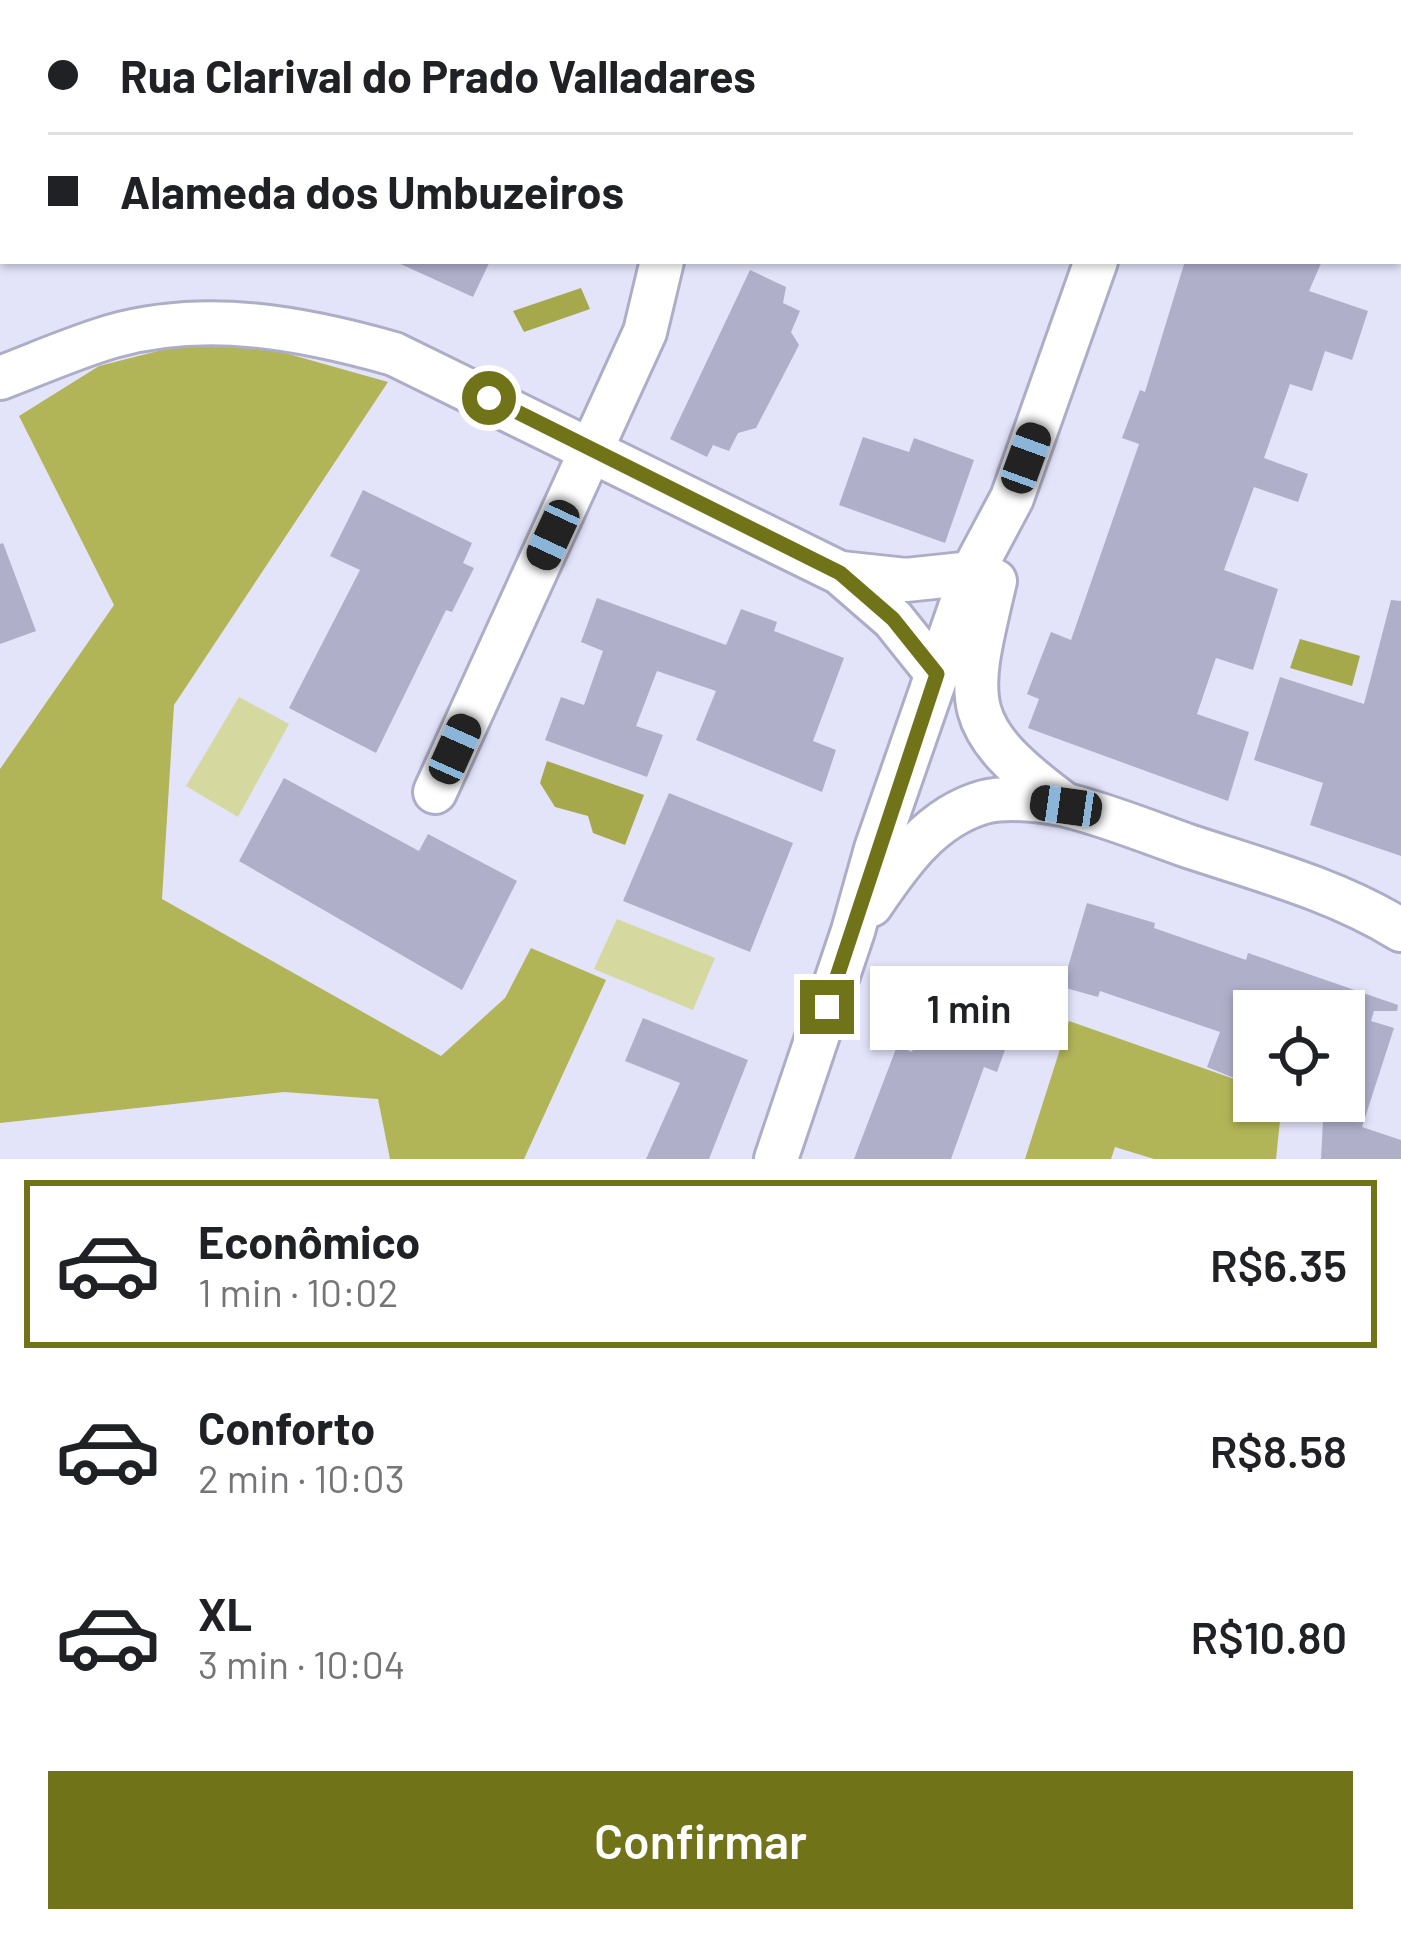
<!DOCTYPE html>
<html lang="pt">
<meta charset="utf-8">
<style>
:root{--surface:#fff;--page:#f2f2f2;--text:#202124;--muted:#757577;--line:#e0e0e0;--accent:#717319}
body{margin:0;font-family:Barlow,sans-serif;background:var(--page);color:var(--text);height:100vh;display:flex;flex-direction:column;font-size:45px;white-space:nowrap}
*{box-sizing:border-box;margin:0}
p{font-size:39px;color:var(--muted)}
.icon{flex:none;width:66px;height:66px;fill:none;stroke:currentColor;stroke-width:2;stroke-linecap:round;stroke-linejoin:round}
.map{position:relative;height:1159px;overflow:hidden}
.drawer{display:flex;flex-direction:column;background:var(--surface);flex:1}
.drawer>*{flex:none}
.banner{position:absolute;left:0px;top:0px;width:1401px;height:264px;box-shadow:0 3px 9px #0004;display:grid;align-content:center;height:264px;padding:0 48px;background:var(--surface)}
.controls{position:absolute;left:1233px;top:990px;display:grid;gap:24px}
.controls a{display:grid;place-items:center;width:132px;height:132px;border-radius:0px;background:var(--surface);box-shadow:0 3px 9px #0004;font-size:60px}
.end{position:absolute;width:54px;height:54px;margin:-27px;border:15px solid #717319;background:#fff;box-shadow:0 0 0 6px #fff}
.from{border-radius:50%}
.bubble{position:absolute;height:84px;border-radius:0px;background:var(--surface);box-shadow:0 3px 9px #0004;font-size:39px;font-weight:600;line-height:84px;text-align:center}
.car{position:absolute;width:36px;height:72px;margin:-36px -18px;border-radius:15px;box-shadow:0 0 9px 3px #0007;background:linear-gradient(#222 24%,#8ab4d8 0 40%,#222 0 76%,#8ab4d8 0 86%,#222 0)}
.banner b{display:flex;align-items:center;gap:42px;height:114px;font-size:45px}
.banner b+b{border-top:3px solid var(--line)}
.banner i{width:30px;height:30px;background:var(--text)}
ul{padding:21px 0 0;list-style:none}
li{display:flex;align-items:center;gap:36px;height:168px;margin:0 24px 18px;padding:0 24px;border:6px solid transparent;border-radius:0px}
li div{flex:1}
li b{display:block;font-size:45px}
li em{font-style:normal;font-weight:600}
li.current{border-color:var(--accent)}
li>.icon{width:108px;height:108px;stroke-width:1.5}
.cta{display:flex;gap:24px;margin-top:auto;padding:24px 48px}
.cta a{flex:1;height:138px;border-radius:0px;background:var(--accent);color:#fff;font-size:48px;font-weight:600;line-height:138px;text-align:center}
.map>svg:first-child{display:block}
.green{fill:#d5d99f}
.forest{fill:#b2b557}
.water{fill:#a6a94b}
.building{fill:#afafca}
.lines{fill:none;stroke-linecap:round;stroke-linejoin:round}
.minor-casing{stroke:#adadc8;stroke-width:48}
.tertiary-casing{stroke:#adadc8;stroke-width:60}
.minor{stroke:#fff;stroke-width:42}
.tertiary{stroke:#fff;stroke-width:54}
.route{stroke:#717319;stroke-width:15}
</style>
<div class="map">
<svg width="1401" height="1159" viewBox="0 0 1401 1159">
<rect width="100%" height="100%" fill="#e3e3fa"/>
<g class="green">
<path d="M 239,697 L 289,724 L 238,817 L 186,786 Z"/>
<path d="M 617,919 L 715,958 L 693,1010 L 594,969 Z"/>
</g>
<g class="forest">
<path d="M 221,335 L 388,382 L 174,705 L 162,899 L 441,1056 L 505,998 L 531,948 L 606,980 L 524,1159 L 390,1159 L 378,1099 L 284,1092 L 0,1123 L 0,769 L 114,605 L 19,416 L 99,366 Z"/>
<path d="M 1069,1021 L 1254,1086 L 1254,1101 L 1282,1101 L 1276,1159 L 1154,1159 L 1115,1147 L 1111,1159 L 1025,1159 Z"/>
</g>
<g class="water">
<path d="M 581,288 L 590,309 L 524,332 L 513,311 Z"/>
<path d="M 1300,639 L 1360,656 L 1352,686 L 1290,668 Z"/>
<path d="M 547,761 L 644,795 L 625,845 L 593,833 L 588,816 L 555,807 L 540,783 Z"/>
</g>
<g class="building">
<path d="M 394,261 L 490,261 L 473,297 Z"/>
<path d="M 1185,261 L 1322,261 L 1309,291 L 1368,311 L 1352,360 L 1325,351 L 1312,391 L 1290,384 L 1264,458 L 1308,474 L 1298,502 L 1254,487 L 1224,570 L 1278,589 L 1253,670 L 1216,658 L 1197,714 L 1249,732 L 1228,801 L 1028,728 L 1039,699 L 1027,694 L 1051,632 L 1071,640 L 1139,444 L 1122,438 L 1140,390 L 1145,392 Z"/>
<path d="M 750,270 L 786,287 L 783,303 L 800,311 L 791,332 L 799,345 L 756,428 L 738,433 L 729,451 L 713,445 L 707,457 L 670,439 Z"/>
<path d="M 863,437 L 909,452 L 914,438 L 974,460 L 945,543 L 839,505 Z"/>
<path d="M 363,490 L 472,543 L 463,563 L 474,568 L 452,612 L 446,610 L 376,753 L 289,708 L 360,570 L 330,556 Z"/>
<path d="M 3,543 L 36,631 L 0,644 L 0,544 Z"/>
<path d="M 597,598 L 726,645 L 741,609 L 777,622 L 774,631 L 844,658 L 813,741 L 836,750 L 822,792 L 696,740 L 716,691 L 657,671 L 636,726 L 663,735 L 647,777 L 545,740 L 561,697 L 584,705 L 603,651 L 581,642 Z"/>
<path d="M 1391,600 L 1401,601 L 1401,856 L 1310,825 L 1323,783 L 1254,760 L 1280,677 L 1364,704 Z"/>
<path d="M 284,778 L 419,851 L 428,834 L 517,881 L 462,990 L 239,861 Z"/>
<path d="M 669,793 L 793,843 L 750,952 L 623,901 Z"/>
<path d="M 1087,903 L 1155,923 L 1154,928 L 1246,960 L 1248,953 L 1398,1005 L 1397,1011 L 1374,1011 L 1371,1021 L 1394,1028 L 1362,1127 L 1401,1140 L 1401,1159 L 1321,1159 L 1324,1101 L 1344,1101 L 1344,1011 L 1254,1011 L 1254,1078 L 1235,1073 L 1234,1078 L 1207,1067 L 1220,1032 L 1100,991 L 1098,997 L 1062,987 Z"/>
<path d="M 937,982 L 1019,1011 L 997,1072 L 984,1067 L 951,1159 L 854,1159 L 897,1046 L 912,1052 Z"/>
<path d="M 643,1018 L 748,1060 L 709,1159 L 646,1159 L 680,1083 L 625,1061 Z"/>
</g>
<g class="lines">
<g class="minor-casing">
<g id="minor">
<path d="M 1197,3 L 1199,0"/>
<path d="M 0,378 C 37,364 75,347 113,336 C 208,310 302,328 394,354 L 840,573 L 893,619 L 937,674"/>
<path d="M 841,573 L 906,580 L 972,573"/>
<path d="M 995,581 C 966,703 958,725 1064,804"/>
<path d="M 435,792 L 645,332 L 662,261"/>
<path d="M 871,905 C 900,862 931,817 984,802 C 1009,796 1040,800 1066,805 C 1107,815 1148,832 1188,846 C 1261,870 1336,890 1401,930"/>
<path d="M 776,1159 L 853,931 L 876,849 L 972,573 L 1012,498 L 1096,261"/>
</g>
</g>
<g class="tertiary-casing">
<g id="tertiary">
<path d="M 29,0 L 58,3"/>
<path d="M 713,3 L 715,0"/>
</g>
</g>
<use href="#minor" class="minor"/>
<use href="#tertiary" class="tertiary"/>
</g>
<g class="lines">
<path class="route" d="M 489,398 L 840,573 L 893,619 L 937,674 L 827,1007"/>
</g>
</svg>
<div class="controls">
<a><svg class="icon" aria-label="locate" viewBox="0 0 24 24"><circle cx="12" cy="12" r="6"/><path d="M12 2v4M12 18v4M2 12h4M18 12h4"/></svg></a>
</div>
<i class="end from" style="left:489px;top:398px"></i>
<i class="end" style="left:827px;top:1007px"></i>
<div class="bubble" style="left:870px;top:966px;width:198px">1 min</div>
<i class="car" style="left:1026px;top:458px;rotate:20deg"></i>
<i class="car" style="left:553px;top:535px;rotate:205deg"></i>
<i class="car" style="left:455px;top:749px;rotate:24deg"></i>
<i class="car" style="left:1066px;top:806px;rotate:278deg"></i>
<div class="banner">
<b><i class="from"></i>Rua Clarival do Prado Valladares</b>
<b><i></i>Alameda dos Umbuzeiros</b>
</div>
</div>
<section class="drawer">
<ul>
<li class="current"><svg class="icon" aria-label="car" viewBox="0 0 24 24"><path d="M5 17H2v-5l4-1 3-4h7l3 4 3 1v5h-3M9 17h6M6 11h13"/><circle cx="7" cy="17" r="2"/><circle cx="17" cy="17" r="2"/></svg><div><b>Econômico</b><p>1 min · 10:02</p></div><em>R$6.35</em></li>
<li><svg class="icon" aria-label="car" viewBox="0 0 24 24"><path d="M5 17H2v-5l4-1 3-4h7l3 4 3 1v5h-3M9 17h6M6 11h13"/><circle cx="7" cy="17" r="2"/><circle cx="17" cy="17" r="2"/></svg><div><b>Conforto</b><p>2 min · 10:03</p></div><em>R$8.58</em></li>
<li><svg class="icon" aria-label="car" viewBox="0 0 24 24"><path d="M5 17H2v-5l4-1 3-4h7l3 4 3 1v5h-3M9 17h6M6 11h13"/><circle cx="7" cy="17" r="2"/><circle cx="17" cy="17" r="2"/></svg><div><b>XL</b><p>3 min · 10:04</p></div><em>R$10.80</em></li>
</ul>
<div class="cta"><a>Confirmar</a></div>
</section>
